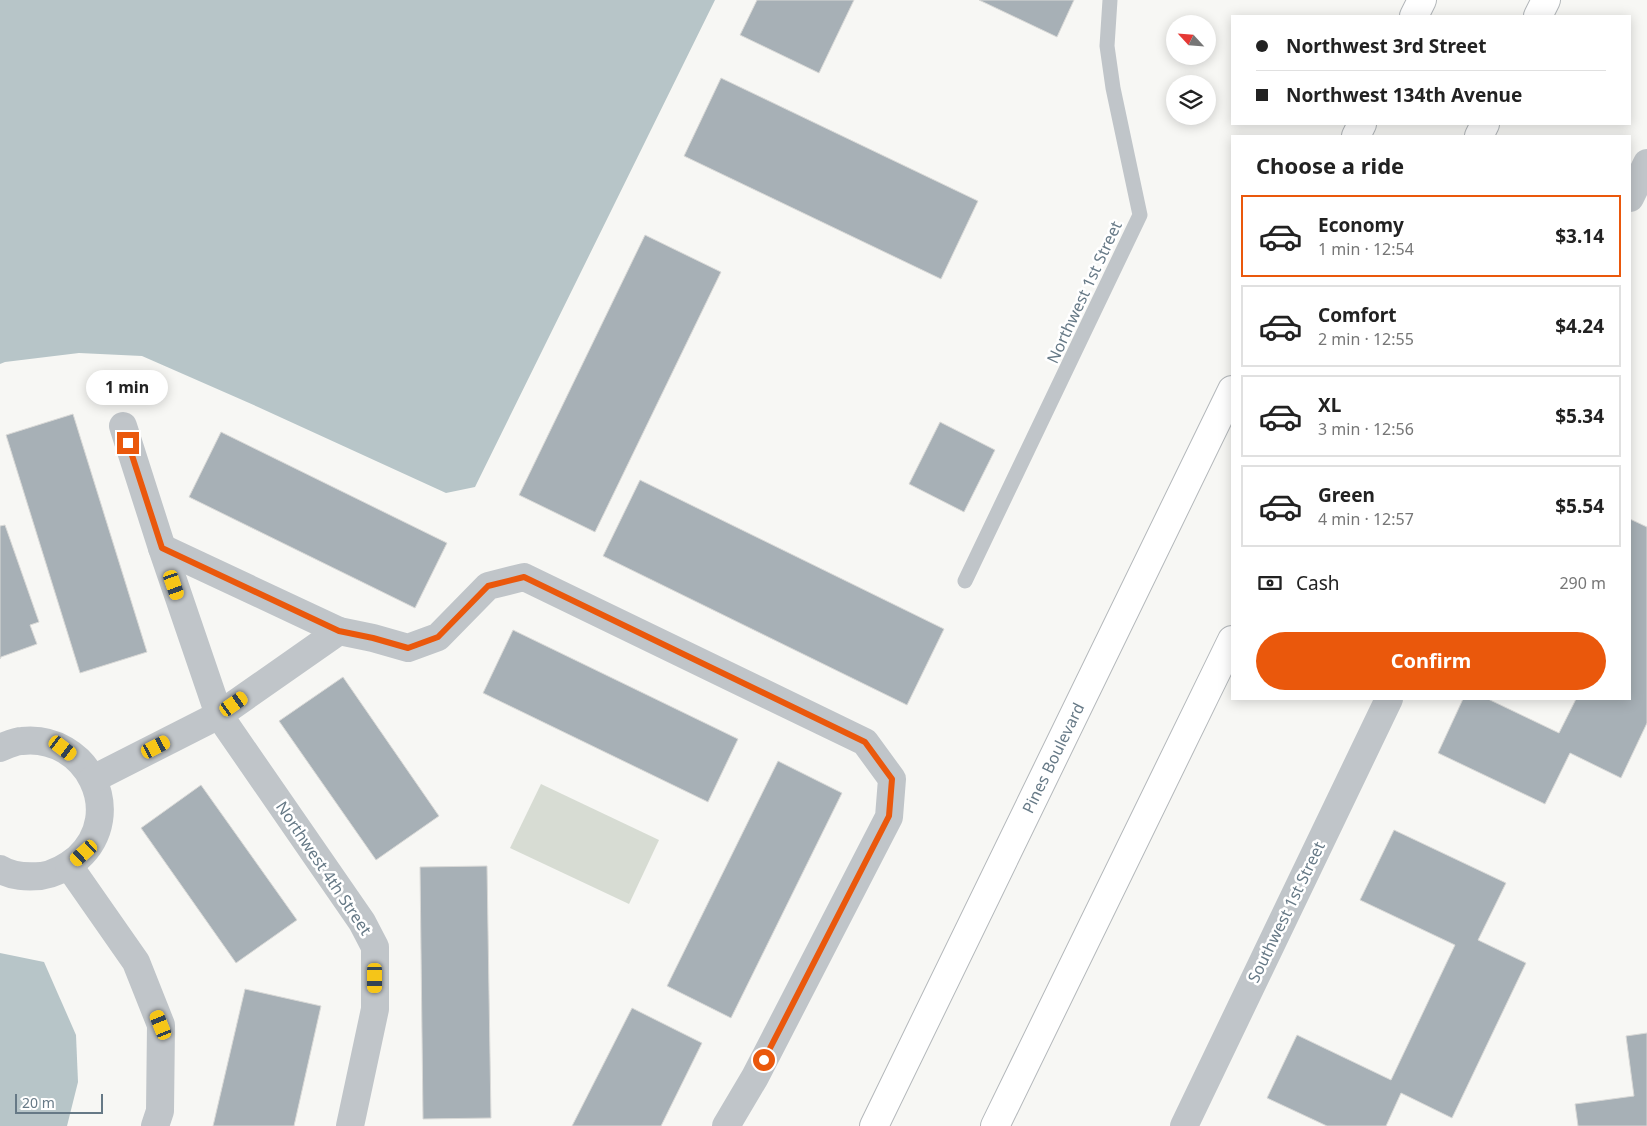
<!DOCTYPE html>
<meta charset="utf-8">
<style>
:root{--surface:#fff;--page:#f6f6f6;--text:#222;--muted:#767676;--line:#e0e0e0;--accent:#ea580c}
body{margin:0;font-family:"Noto Sans",sans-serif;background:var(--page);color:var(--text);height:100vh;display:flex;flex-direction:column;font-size:19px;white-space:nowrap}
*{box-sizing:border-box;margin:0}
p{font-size:16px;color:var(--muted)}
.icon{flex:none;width:28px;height:28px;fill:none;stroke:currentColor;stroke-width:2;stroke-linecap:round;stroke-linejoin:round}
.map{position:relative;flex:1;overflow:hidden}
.panel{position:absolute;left:1231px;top:135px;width:400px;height:565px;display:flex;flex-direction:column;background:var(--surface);border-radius:0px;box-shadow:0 2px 12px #0003}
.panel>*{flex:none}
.top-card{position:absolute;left:1231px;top:15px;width:400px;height:110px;border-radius:0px;box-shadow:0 2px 12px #0003;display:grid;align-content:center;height:110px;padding:0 25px;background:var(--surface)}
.needle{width:32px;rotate:296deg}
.buttons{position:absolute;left:1166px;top:15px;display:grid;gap:10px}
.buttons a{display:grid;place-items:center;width:50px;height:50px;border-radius:50%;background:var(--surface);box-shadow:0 2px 12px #0003;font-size:25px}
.scale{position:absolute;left:15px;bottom:12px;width:88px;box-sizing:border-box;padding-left:5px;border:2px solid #667986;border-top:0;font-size:14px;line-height:18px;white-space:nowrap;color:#667986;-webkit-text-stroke:4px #fff;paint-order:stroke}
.end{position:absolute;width:22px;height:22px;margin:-11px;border:6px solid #ea580c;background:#fff;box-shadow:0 0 0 2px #fff}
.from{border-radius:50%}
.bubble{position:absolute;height:35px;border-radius:18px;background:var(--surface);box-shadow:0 2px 12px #0003;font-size:16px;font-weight:700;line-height:35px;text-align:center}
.car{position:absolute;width:15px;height:30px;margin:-15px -8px;border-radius:6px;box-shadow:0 0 4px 1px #0007;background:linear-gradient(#f5c518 24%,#345 0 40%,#f5c518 0 76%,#345 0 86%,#f5c518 0)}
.top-card b{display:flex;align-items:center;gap:18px;height:48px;font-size:19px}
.top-card b+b{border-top:1px solid var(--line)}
.top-card i{width:12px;height:12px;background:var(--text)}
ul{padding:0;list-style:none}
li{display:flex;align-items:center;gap:15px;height:82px;margin:0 10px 8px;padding:0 15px;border:2px solid var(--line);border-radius:0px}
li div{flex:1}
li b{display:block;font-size:19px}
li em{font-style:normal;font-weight:700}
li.active{border-color:var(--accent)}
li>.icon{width:45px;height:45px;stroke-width:1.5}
h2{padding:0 25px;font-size:22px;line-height:60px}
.pay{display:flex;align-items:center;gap:12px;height:55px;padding:0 25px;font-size:19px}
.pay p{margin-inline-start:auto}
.cta{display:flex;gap:10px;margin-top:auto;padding:10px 25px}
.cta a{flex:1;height:58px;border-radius:30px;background:var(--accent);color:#fff;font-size:20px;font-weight:700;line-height:58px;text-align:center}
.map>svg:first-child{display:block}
.green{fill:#d7dcd3}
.water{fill:#b7c5c8}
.building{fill:#a7b0b6;stroke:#d9d9d7}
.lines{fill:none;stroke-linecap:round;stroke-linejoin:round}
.trunk-casing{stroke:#b4b8bb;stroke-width:30}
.service{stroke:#c0c5c9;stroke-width:15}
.minor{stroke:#c0c5c9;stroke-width:28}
.trunk{stroke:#fff;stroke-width:28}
.route{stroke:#ea580c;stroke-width:6}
.labels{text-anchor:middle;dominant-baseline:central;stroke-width:5;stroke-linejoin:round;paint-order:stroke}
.street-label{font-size:16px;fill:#667986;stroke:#fff}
</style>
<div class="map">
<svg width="1647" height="1126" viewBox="0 0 1647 1126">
<rect width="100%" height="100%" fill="#f7f7f4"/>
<path class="green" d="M 541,784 L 659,840 L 629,904 L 510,848 Z"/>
<g class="water">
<path d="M 0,0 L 715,0 L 475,487 L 446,493 L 258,407 L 142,356 L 79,353 L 5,362 L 0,364 Z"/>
<path d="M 0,953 L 44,962 L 76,1035 L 78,1082 L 67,1126 L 0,1126 Z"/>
</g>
<g class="building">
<path d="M 757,0 L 854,0 L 819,73 L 740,35 Z"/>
<path d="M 979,0 L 1074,0 L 1057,37 Z"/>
<path d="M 721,78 L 978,201 L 941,279 L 684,156 Z"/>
<path d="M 645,235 L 721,272 L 595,532 L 519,495 Z"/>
<path d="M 73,414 L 147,652 L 80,673 L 6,435 Z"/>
<path d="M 940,422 L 995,450 L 964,512 L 909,484 Z"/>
<path d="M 221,432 L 447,543 L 415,608 L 189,497 Z"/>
<path d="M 640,480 L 944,629 L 907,705 L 603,556 Z"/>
<path d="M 1630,519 L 1647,527 L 1647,723 L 1621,778 L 1570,753 L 1545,804 L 1438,753 L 1463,699 L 1488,699 L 1559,733 L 1576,699 L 1630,699 Z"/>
<path d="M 5,525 L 39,622 L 30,625 L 37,644 L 1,657 L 0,659 L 0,526 Z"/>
<path d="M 513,630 L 738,739 L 708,802 L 483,693 Z"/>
<path d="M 343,677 L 439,816 L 376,860 L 279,721 Z"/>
<path d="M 778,761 L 842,793 L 731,1018 L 667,986 Z"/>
<path d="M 201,785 L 297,920 L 236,963 L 141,828 Z"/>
<path d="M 1394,830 L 1506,883 L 1478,940 L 1526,963 L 1452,1118 L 1401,1093 L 1386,1126 L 1327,1126 L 1267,1098 L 1297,1035 L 1391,1080 L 1455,945 L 1360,900 Z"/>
<path d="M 487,866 L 491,1118 L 423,1119 L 420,867 Z"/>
<path d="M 245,989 L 321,1006 L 294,1126 L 213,1126 Z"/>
<path d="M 632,1008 L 702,1043 L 661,1126 L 572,1126 Z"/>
<path d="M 1647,1033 L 1647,1126 L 1578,1126 L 1575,1104 L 1634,1096 L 1626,1036 Z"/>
</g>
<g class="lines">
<g class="trunk-casing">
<g id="trunk">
<path d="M 1414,16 L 1422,0"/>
<path d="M 1538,16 L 1546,0"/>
<path d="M 1356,136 L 1362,124"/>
<path d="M 1479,136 L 1485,124"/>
<path d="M 874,1126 L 1232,390"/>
<path d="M 995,1126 L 1232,640"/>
</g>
</g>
<path class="service" d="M 965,581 L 1140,215 L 1113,88 L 1107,46 L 1110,0"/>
<g class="minor">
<path d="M 1630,198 L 1647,163"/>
<path d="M 123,426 L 162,548 L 219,715 L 362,922 L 375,947 L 375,1009 L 350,1126"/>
<path d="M 162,548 L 339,631"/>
<path d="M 0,748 C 7,745 15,741 22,741 C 87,734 127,813 78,858 C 67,867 55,874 41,876 C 27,877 12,877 0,869"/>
<path d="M 93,779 L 219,715 L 339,631 L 373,638 L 408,648 L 438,637 L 488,586 L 524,577 L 865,742 L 892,779 L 889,817 L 755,1077 L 726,1126"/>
<path d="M 69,866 L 136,962 L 161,1025 L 160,1111 L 155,1126"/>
<path d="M 1184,1126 L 1389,699"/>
</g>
<use href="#trunk" class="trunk"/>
</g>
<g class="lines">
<path class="route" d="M 128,443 L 162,548 L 339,631 L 373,638 L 408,648 L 438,637 L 488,586 L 524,577 L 865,742 L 892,779 L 889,816 L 764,1060"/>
</g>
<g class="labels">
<g class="street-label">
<text transform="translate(1084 292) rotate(-65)">Northwest 1st Street</text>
<text transform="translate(1053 758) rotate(-64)">Pines Boulevard</text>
<text transform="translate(324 868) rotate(56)">Northwest 4th Street</text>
<text transform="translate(1286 912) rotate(-64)">Southwest 1st Street</text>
</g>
</g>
</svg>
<div class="buttons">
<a><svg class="needle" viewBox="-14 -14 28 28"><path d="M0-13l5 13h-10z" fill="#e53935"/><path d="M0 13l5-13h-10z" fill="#767676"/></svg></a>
<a><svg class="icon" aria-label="layers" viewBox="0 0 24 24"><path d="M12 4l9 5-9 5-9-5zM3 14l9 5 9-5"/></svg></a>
</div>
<div class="scale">20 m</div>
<i class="end from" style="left:764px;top:1060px"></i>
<i class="end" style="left:128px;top:443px"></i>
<div class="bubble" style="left:86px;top:370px;width:82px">1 min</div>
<i class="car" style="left:174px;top:585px;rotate:161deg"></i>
<i class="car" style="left:234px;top:704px;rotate:55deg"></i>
<i class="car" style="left:156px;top:747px;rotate:63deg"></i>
<i class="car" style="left:63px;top:748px;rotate:127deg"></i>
<i class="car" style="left:84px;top:853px;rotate:228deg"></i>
<i class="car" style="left:375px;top:978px;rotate:180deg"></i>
<i class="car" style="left:161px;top:1025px;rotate:338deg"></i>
<div class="top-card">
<b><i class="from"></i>Northwest 3rd Street</b>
<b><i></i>Northwest 134th Avenue</b>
</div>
<section class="panel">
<h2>Choose a ride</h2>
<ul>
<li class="active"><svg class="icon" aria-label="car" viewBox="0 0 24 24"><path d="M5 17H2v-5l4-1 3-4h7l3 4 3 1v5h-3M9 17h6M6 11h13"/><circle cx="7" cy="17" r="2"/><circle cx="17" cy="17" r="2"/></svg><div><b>Economy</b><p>1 min · 12:54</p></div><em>$3.14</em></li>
<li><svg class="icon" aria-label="car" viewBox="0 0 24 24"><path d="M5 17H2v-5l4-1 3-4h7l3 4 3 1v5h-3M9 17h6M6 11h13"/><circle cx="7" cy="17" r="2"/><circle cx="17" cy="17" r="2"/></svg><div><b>Comfort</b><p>2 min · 12:55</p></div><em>$4.24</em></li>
<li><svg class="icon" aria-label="car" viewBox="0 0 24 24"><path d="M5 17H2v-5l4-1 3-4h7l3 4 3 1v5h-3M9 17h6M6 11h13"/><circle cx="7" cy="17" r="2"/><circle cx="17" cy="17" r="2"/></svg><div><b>XL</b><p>3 min · 12:56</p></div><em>$5.34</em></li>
<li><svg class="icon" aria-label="car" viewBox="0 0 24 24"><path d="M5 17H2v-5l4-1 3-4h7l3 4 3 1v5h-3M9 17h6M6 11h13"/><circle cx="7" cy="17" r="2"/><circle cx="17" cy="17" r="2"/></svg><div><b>Green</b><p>4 min · 12:57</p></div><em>$5.54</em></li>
</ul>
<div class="pay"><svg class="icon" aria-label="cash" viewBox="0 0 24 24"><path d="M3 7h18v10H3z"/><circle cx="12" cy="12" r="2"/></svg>Cash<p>290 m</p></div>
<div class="cta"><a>Confirm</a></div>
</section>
</div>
